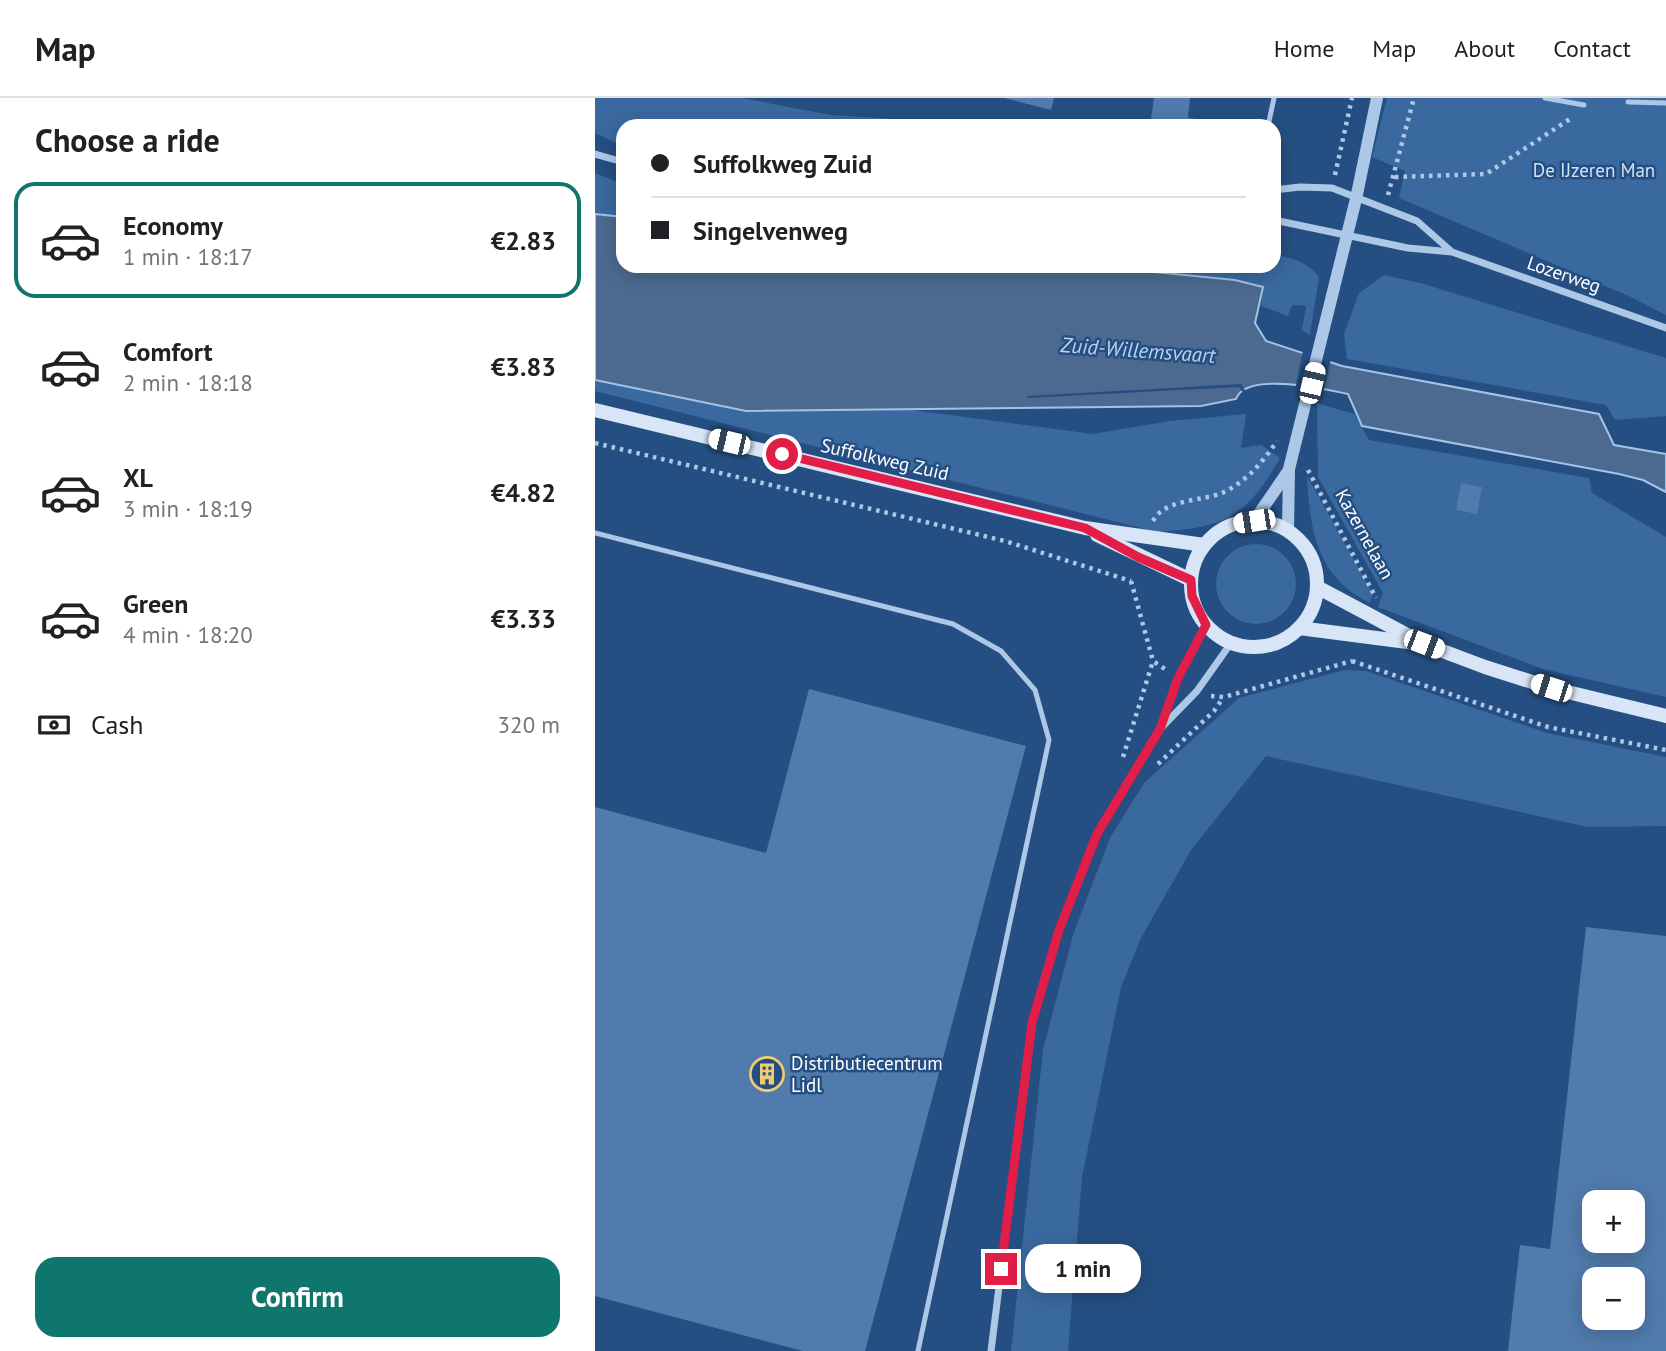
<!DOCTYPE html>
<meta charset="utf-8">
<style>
:root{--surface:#fff;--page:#f2f2f2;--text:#202124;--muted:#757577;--line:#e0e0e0;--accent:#0f766e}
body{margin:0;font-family:"PT Sans",sans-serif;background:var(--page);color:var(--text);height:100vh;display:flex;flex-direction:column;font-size:26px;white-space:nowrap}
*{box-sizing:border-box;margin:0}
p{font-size:23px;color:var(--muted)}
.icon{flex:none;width:38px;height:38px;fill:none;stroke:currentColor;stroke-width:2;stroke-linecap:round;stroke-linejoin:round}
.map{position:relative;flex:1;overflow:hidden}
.sheet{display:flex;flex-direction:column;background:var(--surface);width:595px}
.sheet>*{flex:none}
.guide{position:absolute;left:21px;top:21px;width:665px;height:154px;border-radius:21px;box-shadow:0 4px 18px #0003;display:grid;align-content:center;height:154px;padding:0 35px;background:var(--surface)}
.buttons{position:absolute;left:987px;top:1092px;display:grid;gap:14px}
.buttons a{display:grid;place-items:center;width:63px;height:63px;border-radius:14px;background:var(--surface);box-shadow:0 4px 18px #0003;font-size:35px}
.end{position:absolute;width:32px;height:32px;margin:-16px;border:9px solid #e11d48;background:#fff;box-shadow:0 0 0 4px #fff}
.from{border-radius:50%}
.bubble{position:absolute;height:49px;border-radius:21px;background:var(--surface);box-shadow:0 4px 18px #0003;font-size:23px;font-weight:700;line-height:49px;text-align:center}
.car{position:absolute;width:21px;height:42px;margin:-21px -10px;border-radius:9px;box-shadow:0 0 5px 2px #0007;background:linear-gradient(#fff 24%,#345 0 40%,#fff 0 76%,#345 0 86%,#fff 0)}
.guide b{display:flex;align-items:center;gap:24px;height:66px;font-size:26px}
.guide b+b{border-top:2px solid var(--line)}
.guide i{width:18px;height:18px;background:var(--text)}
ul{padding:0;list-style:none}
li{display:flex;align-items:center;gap:21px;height:116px;margin:0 14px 10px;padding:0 21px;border:4px solid transparent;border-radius:21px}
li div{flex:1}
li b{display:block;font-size:26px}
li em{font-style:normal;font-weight:700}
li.active{border-color:var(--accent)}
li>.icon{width:63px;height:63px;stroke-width:1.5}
h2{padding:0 35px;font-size:32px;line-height:84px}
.pay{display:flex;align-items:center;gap:18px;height:77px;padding:0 35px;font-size:26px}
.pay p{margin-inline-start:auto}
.primary-button{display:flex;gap:14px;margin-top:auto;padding:14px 35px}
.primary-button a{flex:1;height:80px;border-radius:21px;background:var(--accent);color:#fff;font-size:28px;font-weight:700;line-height:80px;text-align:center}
header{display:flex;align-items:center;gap:42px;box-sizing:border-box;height:98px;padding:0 35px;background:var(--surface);border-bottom:2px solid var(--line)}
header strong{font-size:33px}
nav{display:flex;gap:38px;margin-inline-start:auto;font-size:24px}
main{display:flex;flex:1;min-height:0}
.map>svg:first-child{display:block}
.green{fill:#3a69a0}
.water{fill:#4c6a8f;stroke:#a2c3e8;stroke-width:2}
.pier{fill:#254f82}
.building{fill:#517bac;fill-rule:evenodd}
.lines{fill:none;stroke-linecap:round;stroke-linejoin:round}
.path{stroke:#adc8e7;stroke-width:4.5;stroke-dasharray:3.5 5;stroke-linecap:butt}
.service{stroke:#adc8e7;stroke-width:5}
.minor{stroke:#adc8e7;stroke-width:7}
.tertiary{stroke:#adc8e7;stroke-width:12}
.secondary{stroke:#d7e5f6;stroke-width:14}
.route{stroke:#e11d48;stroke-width:9}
.labels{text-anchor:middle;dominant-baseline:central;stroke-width:5;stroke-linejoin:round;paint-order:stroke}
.park-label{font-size:19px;fill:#d1e2f6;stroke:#254f82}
.street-label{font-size:19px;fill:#fff;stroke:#254f82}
.poi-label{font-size:19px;fill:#fff;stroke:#254f82;text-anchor:start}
.water-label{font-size:21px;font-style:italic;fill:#b9d2ef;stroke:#254f82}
</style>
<header>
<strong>Map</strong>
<nav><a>Home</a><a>Map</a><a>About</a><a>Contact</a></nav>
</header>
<main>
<section class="sheet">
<h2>Choose a ride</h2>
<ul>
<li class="active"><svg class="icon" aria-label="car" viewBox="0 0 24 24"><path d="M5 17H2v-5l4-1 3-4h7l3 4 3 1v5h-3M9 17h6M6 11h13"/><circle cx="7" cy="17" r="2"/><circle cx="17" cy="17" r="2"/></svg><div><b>Economy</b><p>1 min · 18:17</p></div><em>€2.83</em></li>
<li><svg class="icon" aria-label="car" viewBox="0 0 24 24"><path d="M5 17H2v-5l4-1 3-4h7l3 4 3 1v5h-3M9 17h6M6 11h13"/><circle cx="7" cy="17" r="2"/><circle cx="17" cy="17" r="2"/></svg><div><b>Comfort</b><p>2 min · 18:18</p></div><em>€3.83</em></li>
<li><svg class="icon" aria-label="car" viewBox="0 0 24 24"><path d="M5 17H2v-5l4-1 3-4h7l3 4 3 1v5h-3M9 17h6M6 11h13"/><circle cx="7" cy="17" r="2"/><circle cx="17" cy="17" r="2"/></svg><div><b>XL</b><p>3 min · 18:19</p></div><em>€4.82</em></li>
<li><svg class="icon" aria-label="car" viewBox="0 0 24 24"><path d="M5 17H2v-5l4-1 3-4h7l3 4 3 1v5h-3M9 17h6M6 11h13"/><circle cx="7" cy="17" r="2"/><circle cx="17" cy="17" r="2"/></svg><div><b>Green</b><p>4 min · 18:20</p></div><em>€3.33</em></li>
</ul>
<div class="pay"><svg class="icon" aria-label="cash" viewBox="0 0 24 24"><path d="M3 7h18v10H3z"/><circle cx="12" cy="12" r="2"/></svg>Cash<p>320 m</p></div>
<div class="primary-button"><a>Confirm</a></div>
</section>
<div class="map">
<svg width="1071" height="1253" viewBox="0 0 1071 1253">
<rect width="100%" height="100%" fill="#254f82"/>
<g class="green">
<path d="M 0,0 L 146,0 L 236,17 L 407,28 L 28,28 L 28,48 L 0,35 Z"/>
<path d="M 792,0 L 1071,0 L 1071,217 L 1034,198 L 804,100 L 810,73 L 777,59 Z"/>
<path d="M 0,75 L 28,86 L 28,119 L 0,116 Z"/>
<path d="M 679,157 C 698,160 712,164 724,179 L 715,237 L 707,232 L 711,208 L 697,207 L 693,218 L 666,208 L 668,189 L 640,182 L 499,168 L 679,168 Z"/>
<path d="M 789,177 L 825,185 L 1071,260 L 1071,318 L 1020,322 L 1011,307 L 752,261 L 749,236 L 764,195 Z"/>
<path d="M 0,282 L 151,313 L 294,309 L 498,336 L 575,323 L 651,316 L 646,350 L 666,347 L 685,360 C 651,420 630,429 562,434 L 0,293 Z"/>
<path d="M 722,305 L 759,316 L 774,342 L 994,380 L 997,395 L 1071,439 L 1071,599 L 948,571 L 783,509 L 788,495 L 723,379 Z"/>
<path d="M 712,378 L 778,496 L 775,505 C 721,479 715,432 712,378 Z"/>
<circle cx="661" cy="486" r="40"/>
<path d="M 750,572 L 771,573 L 952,635 L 1071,659 L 1071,728 L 993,729 L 671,658 L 596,752 L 546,840 L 526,889 L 487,1079 L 473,1253 L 416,1253 L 448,952 L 478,837 L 515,740 L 549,685 L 644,600 Z"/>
</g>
<path class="water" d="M 0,116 L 28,119 L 28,168 L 499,168 L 640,182 L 668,189 L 660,225 L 671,243 L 747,268 L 1004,316 L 1019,347 L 1071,356 L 1071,394 L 1048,382 L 1024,376 L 767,328 L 753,296 C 730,291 651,273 641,301 L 606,308 L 151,313 L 0,282 Z"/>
<g class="pier">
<path d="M 708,252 L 736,261 L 728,295 L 700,292 Z"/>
<path d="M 646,286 L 651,294 L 649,296 L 644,289 L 432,300 L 432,298 Z"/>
</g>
<g class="building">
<path d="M 409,0 L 459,0 L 456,12 Z"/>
<path d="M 559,0 L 595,0 L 593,20 L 613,22 L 612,28 L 555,28 Z"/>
<path d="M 866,385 L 887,389 L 882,416 L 861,412 Z"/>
<path d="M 214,591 L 431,648 L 270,1253 L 208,1253 L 0,1198 L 0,709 L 171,755 Z"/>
<path d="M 991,829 L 1071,838 L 1071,1253 L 913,1253 L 925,1147 L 955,1151 ZM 999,1104 L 1038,1104 L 1038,1143 L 999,1143 ZM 999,1181 L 1038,1181 L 1038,1220 L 999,1220 Z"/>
</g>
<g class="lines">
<g class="path">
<path d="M 740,77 L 757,0"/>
<path d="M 800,79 L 891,76 L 978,19"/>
<path d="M 793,97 L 819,0"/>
<path d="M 0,345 L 410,443 L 536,483"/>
<path d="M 713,372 L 781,500"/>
<path d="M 558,423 C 569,401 608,403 627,395 C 651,384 667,365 682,343"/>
<path d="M 536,483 L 558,563 L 573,573"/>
<path d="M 757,563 L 953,629 L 1071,652"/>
<path d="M 616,598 L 629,599 L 757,563"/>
<path d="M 528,659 L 558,563"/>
<path d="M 563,666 L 619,613 L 628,600"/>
</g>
<g class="service">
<path d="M 950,0 L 989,7"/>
<path d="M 1033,4 L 1071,5"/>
<path d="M 673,28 L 679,0"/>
<path d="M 0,435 L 358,526 L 406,553 L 440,592 L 454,642 L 323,1253"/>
</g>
<g class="minor">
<path d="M 0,56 L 28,64"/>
<path d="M 679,92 L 705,89 L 737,90 L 822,123 L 856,153"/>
<path d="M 679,122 L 813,150 L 857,154 L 1071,230"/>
<path d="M 568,628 L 602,593 L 636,545"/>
<path d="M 396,1253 L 437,925 L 464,832 L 502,736 L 565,631 L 583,580 L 611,527"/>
</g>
<g class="tertiary">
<path d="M 659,423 L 694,372"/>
<path d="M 693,433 L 694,371 L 761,101 L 782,0"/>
</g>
<g class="secondary">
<path d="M 0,312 L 490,430 L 609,447"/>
<circle cx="659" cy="486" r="63"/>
<path d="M 502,437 L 596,482"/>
<path d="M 722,489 L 829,546 L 890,569 L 956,590 L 1071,618"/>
<path d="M 704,530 L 820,545"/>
</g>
</g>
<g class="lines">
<path class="route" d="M 187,356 L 490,430 L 543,459 L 596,482 L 597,498 L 611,527 L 583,580 L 565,631 L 502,736 L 464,832 L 437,925 L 406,1171"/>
</g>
<defs>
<g id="building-ring" transform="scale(1.75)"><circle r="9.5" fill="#254f82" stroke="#f1ca72" stroke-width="1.5"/><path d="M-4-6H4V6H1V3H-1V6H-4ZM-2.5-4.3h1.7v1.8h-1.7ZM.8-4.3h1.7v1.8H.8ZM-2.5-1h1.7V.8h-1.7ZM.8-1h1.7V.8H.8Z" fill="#f1ca72"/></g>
</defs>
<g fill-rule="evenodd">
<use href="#building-ring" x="172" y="976"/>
</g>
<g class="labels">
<g class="park-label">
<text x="999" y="72">De IJzeren Man</text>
</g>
<g class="street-label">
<text transform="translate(969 176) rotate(19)">Lozerweg</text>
<text transform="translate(290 361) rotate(13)">Suffolkweg Zuid</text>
<text transform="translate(770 436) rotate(61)">Kazernelaan</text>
</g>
<g class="poi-label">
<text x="196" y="965">Distributiecentrum<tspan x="196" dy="22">Lidl</tspan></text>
</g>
<g class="water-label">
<text transform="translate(543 252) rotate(4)">Zuid-Willemsvaart</text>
</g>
</g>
</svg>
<div class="buttons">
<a>+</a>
<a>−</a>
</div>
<i class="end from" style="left:187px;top:356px"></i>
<i class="end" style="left:406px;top:1171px"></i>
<div class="bubble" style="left:430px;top:1146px;width:116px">1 min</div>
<i class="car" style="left:717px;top:285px;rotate:13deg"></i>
<i class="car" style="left:134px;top:344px;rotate:283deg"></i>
<i class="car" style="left:659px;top:423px;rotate:261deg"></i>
<i class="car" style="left:829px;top:546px;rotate:111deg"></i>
<i class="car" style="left:956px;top:590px;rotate:288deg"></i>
<div class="guide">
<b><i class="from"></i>Suffolkweg Zuid</b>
<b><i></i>Singelvenweg</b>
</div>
</div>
</main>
